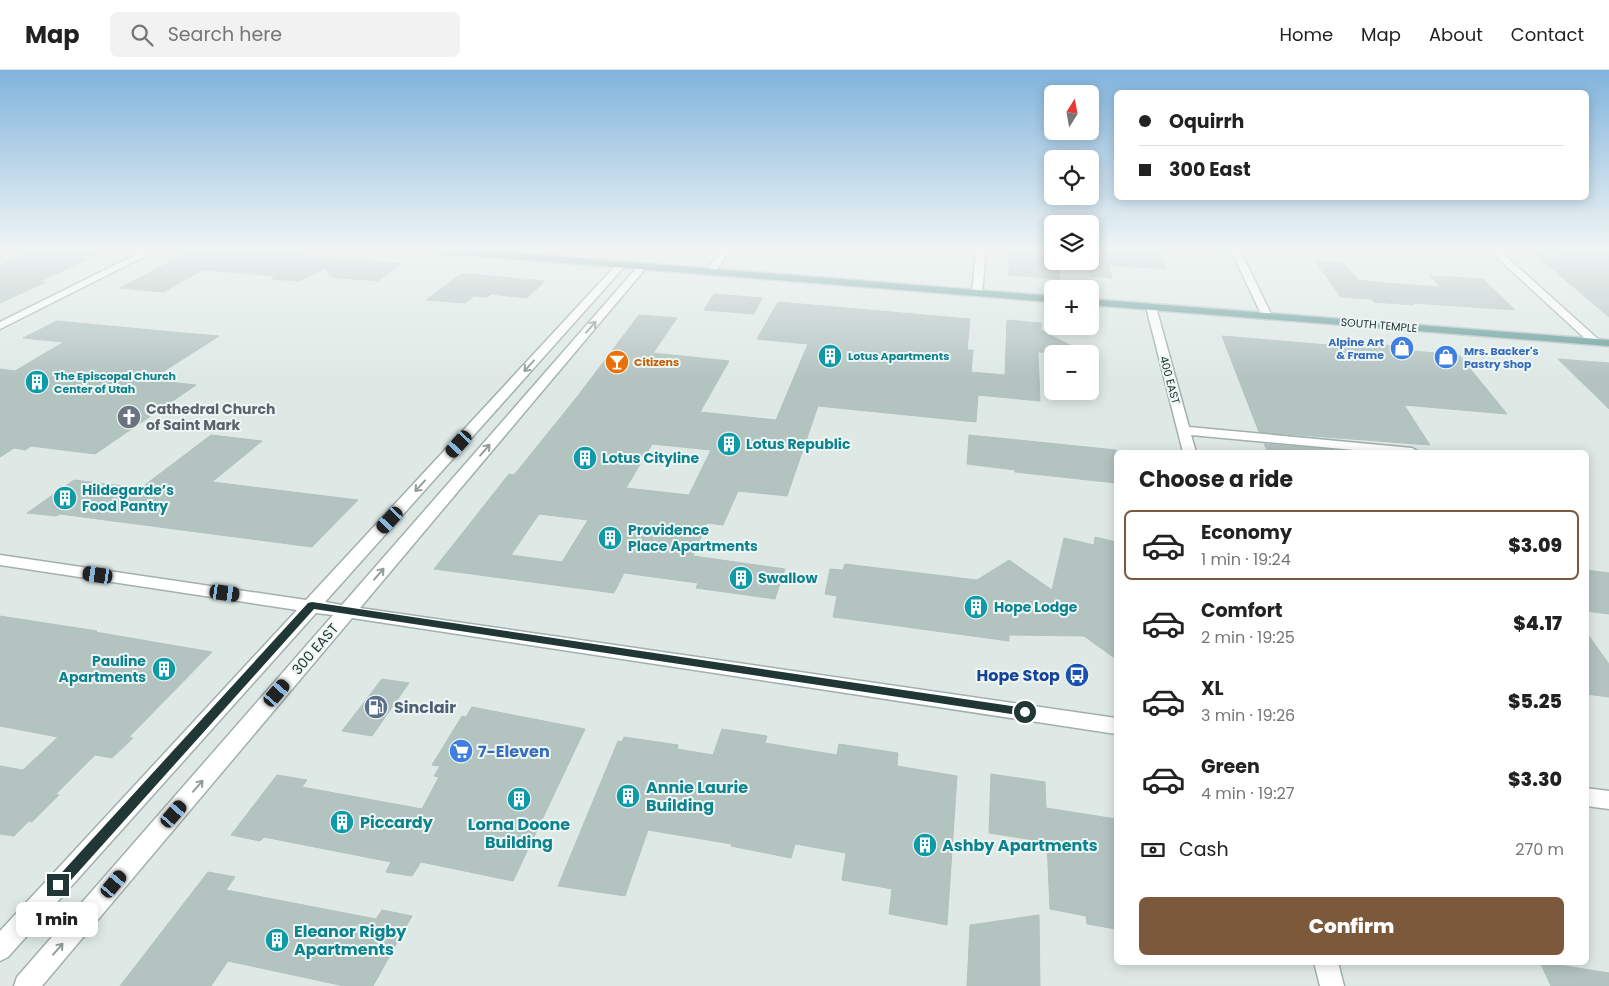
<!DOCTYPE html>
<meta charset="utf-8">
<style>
:root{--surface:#fff;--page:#f2f2f2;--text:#222;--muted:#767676;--line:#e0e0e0;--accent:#7c593b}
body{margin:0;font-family:Poppins,sans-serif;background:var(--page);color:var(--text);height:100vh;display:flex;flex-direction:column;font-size:19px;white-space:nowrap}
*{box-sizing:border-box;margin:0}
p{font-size:16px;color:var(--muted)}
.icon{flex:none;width:28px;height:28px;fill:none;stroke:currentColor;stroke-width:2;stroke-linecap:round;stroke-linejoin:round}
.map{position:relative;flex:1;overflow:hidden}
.details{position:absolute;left:1114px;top:380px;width:475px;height:515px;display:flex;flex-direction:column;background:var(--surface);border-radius:8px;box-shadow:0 2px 12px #0003}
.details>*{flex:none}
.hud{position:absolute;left:1114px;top:20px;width:475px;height:110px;border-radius:8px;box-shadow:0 2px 12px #0003;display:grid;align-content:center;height:110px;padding:0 25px;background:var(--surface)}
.needle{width:32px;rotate:11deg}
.controls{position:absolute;left:1044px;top:15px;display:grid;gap:10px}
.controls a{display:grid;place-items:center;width:55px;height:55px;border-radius:8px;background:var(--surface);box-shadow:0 2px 12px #0003;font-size:25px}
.end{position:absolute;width:22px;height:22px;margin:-11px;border:6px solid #203736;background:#fff;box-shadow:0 0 0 2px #fff}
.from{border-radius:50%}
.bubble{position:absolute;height:35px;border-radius:8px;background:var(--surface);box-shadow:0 2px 12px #0003;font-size:16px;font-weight:800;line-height:35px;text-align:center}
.car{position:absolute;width:15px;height:30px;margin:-15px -8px;border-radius:6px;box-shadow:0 0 4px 1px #0007;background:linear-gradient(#222 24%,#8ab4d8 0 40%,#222 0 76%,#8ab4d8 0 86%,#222 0)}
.hud b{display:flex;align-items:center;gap:18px;height:48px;font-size:19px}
.hud b+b{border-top:1px solid var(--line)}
.hud i{width:12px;height:12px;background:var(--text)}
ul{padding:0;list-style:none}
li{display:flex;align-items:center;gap:15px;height:70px;margin:0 10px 8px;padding:0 15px;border:2px solid transparent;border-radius:8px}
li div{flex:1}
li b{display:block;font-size:19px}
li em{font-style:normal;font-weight:800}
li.active{border-color:var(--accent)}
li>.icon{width:45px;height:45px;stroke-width:1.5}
h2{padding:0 25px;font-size:22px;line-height:60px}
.pay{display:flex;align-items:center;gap:12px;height:55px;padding:0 25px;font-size:19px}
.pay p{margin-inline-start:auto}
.cta{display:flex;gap:10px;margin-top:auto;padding:10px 25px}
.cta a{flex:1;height:58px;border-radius:8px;background:var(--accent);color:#fff;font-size:20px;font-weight:800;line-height:58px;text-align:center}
header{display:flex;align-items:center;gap:30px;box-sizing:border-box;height:70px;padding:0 25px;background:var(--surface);border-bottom:1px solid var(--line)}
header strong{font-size:24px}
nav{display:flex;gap:28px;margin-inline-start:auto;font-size:18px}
.search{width:350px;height:45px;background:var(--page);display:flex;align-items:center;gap:12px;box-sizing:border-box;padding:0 18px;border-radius:8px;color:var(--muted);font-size:19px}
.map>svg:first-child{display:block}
.building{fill:#b3c3c0;stroke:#b1c2be;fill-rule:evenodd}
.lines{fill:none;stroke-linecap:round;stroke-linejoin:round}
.minor-casing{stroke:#a1b0ae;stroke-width:3}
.major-casing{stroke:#bcc3c3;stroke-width:3}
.minor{fill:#fff;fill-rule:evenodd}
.major{fill:#649c99;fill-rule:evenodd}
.oneway{stroke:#909b9a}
.route{fill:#203736}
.labels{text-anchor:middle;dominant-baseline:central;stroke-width:4;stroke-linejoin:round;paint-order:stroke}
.far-street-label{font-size:11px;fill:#203736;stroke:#eef6f3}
.far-shop-label{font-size:11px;font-weight:bold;fill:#366cbe;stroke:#eef6f3;text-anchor:end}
.far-culture-label{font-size:11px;font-weight:bold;fill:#0d838f;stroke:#eef6f3;text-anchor:start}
.far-food-label{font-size:11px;font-weight:bold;fill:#c56008;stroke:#eef6f3;text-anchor:start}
.worship-label{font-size:14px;font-weight:bold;fill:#5b616d;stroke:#eef6f3;text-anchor:start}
.culture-label{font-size:14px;font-weight:bold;fill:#0d838f;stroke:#eef6f3;text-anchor:start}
.street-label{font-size:14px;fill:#203736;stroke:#eef6f3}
.near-transit-label{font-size:16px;font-weight:bold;fill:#164399;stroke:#eef6f3;text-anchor:end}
.near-service-label{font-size:16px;font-weight:bold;fill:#4e5e75;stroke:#eef6f3;text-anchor:start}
.near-shop-label{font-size:16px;font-weight:bold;fill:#366cbe;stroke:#eef6f3;text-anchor:start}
.near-culture-label{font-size:16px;font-weight:bold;fill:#0d838f;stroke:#eef6f3;text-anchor:start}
</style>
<header>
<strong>Map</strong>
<div class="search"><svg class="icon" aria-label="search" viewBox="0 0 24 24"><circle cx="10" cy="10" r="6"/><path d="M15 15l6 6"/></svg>Search here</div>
<nav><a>Home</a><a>Map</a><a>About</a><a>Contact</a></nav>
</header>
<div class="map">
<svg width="1609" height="916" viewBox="0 0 1609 916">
<rect width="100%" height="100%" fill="#dee9e6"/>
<g class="building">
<path d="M 33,180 L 107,180 L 41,211 L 46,212 L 0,233 L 0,195 Z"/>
<path d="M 192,180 L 246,180 L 401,194 L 378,211 L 330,207 L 325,198 L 299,211 L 271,209 L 276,206 L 203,200 L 163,222 L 120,218 Z"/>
<path d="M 1009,180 L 1052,180 L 1052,191 L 1058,191 L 1060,209 L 1009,205 Z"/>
<path d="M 1090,180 L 1157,180 L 1161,181 L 1166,199 L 1109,195 L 1112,208 L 1090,206 Z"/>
<path d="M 1556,180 L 1609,180 L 1609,247 L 1536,185 L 1563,186 Z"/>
<path d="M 1315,191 L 1344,193 L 1358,210 L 1383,213 L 1441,217 L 1430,206 L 1483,209 L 1515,240 L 1413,233 L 1414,235 L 1374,232 L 1371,229 L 1341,227 Z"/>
<path d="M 461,204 L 480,205 L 545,211 L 527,228 L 491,224 L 488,227 L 474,226 L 465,233 L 426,230 Z"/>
<path d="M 714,224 L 762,228 L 754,244 L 704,240 Z"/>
<path d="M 778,232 L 970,249 L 967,280 L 973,280 L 971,302 L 1005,305 L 1007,250 L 1041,253 L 1041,260 L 1087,284 L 1038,282 L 1040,331 L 978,325 L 976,352 L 818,336 L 787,426 L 738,421 L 723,455 L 707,453 L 693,486 L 785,499 L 775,529 L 696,518 L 698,513 L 624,503 L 614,523 L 434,499 L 509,404 L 514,405 L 577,327 L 639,245 L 677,248 L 653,283 L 729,291 L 700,342 L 776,350 L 808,274 L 757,269 ZM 652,374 L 711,380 L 689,425 L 626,418 ZM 539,444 L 588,450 L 562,492 L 511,485 Z"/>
<path d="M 57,251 L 183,263 L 219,266 L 150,310 L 196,315 L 95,384 L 31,376 L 25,380 L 14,378 L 0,387 L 0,299 L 15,301 L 64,272 L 23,268 Z"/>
<path d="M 1222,266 L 1375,279 L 1371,274 L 1408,277 L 1412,281 L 1459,285 L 1507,344 L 1404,335 L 1430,375 L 1259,362 Z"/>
<path d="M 1558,289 L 1609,293 L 1609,339 Z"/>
<path d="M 211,365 L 262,371 L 212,412 L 358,430 L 312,477 L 60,444 L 56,446 L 27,443 L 74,410 L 141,418 Z"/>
<path d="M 969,365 L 1116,380 L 1116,413 L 1015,402 L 1015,400 L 967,394 Z"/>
<path d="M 1264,374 L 1350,381 L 1350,382 L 1268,382 Z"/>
<path d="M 1095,467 L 1116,472 L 1116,589 L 1084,566 L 1009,565 L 1009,571 L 833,547 L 837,526 L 825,524 L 830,499 L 843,500 L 845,494 L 977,510 L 1009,490 L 1052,520 L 1064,468 L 1094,475 Z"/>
<path d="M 1586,500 L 1609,503 L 1609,544 L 1586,541 Z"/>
<path d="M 0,546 L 97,561 L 95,562 L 212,582 L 129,667 L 133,668 L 112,688 L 95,685 L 56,724 L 59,725 L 32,752 L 29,751 L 14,766 L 0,764 L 0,696 L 23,700 L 58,667 L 0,656 Z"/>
<path d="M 1586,562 L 1609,594 L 1609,627 L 1586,624 Z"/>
<path d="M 382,609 L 409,613 L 372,666 L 342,661 Z"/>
<path d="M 472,637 L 585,659 L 513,811 L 421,792 L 412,806 L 386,802 L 391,792 L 264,767 L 260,771 L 231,765 L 277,705 L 307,710 L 302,717 L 422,739 L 439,707 L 434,706 L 440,696 L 432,695 L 462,646 L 466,647 Z"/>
<path d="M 722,659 L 767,666 L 765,673 L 837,685 L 839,674 L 898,683 L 897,696 L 957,706 L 947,855 L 889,844 L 892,819 L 842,810 L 846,783 L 795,774 L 791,788 L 731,776 L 732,774 L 648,760 L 625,826 L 558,816 L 618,671 L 622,672 L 624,667 L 678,675 L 677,679 L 713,685 Z"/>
<path d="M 991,704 L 1045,712 L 1046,738 L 1116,749 L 1116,859 L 1087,854 L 1086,846 L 1050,839 L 1047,772 L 989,763 Z"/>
<path d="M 208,802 L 235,807 L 226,820 L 376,849 L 382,840 L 412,846 L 373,916 L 344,916 L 228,891 L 211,916 L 120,916 Z"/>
<path d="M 1039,845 L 1040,916 L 967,916 L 970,855 Z"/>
<path d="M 1540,892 L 1609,903 L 1609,916 L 1551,916 Z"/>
</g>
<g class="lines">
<g class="minor-casing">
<g id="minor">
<path d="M 145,180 L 157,180 L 0,259 L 0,252 Z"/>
<path d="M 721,180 L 730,180 L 714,204 L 708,204 L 706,202 Z"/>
<path d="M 976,180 L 986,180 L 982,223 L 977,226 L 972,223 Z"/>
<path d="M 1231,180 L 1240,180 L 1272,246 L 1271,248 L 1267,249 L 1262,246 Z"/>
<path d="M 1489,180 L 1499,180 L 1599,270 L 1601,272 L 1599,274 L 1591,274 Z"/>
<path d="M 621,192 L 624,193 L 624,197 L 325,532 L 342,535 L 639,195 L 642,194 L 647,197 L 645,199 L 360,538 L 1116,648 L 1116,664 L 352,548 L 42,916 L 14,916 L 17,907 L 333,545 L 316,543 L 8,887 L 0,891 L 0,861 L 297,540 L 0,495 L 0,485 L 306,530 L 618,193 Z"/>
<path d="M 1151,234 L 1156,237 L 1189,357 L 1412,378 L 1419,382 L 1376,382 L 1191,365 L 1196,382 L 1183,382 L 1146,237 Z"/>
<path d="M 1586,718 L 1609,721 L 1609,739 L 1586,736 Z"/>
<path d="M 1314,892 L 1338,892 L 1344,916 L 1320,916 Z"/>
</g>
</g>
<g class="major-casing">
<g id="major">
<path d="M 434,180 L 478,180 L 1052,226 L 1052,232 L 438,183 Z"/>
<path d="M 1090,229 L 1609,270 L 1609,276 L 1090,235 Z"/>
</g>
</g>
<use href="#minor" class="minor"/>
<use href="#major" class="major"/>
</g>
<defs><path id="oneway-shaft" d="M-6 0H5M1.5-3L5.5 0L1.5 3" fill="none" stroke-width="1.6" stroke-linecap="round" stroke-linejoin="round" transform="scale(1.25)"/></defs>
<g class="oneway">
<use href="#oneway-shaft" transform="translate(591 257) rotate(-49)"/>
<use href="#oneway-shaft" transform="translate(529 296) rotate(132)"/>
<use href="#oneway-shaft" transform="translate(485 380) rotate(-49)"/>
<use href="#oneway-shaft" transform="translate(420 416) rotate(132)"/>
<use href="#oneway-shaft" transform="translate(379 504) rotate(-49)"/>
<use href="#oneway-shaft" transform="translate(198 716) rotate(-49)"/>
<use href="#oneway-shaft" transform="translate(58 879) rotate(-49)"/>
</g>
<linearGradient id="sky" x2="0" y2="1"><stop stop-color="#81b4dd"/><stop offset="0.58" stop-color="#f0f5f4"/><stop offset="1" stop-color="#f0f5f4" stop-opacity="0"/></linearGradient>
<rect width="1609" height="309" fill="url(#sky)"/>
<path class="route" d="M 312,532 L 1025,638 L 1030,642 L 1025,646 L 314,539 L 63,819 L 58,820 L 54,819 L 52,815 L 54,811 L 308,533 Z"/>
<defs>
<g id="shop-disc" transform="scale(1.25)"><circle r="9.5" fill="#3f7fe0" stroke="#eef6f3"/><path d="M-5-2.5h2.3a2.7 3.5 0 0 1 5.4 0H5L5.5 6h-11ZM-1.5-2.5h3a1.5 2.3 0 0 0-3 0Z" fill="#fff"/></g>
<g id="building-disc" transform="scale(1.25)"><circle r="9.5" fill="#0f9aa8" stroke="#eef6f3"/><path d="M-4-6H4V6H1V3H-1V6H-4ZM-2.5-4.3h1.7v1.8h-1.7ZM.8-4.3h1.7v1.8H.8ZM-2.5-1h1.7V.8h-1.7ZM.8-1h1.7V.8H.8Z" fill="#fff"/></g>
<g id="bar-disc" transform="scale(1.25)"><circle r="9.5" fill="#e8710a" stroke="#eef6f3"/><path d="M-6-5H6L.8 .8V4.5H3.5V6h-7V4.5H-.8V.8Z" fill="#fff"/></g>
<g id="church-disc" transform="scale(1.25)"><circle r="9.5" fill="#6b7280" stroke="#eef6f3"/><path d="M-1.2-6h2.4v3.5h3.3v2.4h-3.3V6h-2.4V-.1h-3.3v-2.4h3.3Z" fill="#fff"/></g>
<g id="bus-disc" transform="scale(1.25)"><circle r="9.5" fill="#1a4fb4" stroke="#eef6f3"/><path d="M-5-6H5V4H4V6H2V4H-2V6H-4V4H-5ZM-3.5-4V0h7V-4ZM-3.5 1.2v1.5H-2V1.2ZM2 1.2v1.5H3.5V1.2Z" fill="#fff"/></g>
<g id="fuel-disc" transform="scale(1.25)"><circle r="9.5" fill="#5c6f8a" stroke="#eef6f3"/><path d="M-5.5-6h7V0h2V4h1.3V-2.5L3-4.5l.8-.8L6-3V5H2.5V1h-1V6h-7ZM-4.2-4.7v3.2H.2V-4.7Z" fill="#fff"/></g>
<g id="supermarket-disc" transform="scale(1.25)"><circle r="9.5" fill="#3f7fe0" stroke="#eef6f3"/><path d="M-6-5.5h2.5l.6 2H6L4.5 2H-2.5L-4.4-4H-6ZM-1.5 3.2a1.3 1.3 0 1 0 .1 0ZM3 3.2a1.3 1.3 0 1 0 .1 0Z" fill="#fff"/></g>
</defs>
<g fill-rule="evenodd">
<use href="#shop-disc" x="1402" y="278"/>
<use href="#building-disc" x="830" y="286"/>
<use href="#shop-disc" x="1446" y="287"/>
<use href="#bar-disc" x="617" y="292"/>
<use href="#building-disc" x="37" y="312"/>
<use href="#church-disc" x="129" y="347"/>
<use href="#building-disc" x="729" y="374"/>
<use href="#building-disc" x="585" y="388"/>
<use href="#building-disc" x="65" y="428"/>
<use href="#building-disc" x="610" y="468"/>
<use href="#building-disc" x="741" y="508"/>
<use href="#building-disc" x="976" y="537"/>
<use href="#building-disc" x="164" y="599"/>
<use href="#bus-disc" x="1077" y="605"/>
<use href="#fuel-disc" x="376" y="637"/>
<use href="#supermarket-disc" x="461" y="681"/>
<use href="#building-disc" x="628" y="726"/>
<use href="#building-disc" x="519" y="729"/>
<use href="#building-disc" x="342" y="752"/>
<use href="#building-disc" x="925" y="775"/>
<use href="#building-disc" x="277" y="870"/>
</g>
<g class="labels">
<g class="far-street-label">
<text transform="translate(1379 255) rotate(5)">SOUTH TEMPLE</text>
<text transform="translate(1170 310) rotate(75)">400 EAST</text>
</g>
<g class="far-shop-label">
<text x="1384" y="272">Alpine Art<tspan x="1384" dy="13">&amp; Frame</tspan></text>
<text x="1464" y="281" text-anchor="start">Mrs. Backer's<tspan x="1464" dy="13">Pastry Shop</tspan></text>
</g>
<g class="far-culture-label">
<text x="848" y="286">Lotus Apartments</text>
<text x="54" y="306">The Episcopal Church<tspan x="54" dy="13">Center of Utah</tspan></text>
</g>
<g class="far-food-label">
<text x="634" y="292">Citizens</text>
</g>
<g class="worship-label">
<text x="146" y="339">Cathedral Church<tspan x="146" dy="16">of Saint Mark</tspan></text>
</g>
<g class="culture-label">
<text x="746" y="374">Lotus Republic</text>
<text x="602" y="388">Lotus Cityline</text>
<text x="82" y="420">Hildegarde’s<tspan x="82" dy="16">Food Pantry</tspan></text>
<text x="628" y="460">Providence<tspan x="628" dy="16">Place Apartments</tspan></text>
<text x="758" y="508">Swallow</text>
<text x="994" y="537">Hope Lodge</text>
<text x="146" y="591" text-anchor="end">Pauline<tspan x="146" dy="16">Apartments</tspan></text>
</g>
<g class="street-label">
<text transform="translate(315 579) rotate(-49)">300 EAST</text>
</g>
<g class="near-transit-label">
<text x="1060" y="605">Hope Stop</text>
</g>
<g class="near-service-label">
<text x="394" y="637">Sinclair</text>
</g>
<g class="near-shop-label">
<text x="478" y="681">7-Eleven</text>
</g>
<g class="near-culture-label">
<text x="646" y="717">Annie Laurie<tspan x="646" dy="18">Building</tspan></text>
<text x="360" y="752">Piccardy</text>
<text x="519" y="754" text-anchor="middle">Lorna Doone<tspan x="519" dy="18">Building</tspan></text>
<text x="942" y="775">Ashby Apartments</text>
<text x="294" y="861">Eleanor Rigby<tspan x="294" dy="18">Apartments</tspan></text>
</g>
</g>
</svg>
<div class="controls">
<a><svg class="needle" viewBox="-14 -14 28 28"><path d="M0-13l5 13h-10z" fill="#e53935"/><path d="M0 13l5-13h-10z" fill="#767676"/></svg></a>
<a><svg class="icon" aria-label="locate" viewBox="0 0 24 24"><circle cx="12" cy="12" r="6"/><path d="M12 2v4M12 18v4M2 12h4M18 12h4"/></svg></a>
<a><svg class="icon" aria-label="layers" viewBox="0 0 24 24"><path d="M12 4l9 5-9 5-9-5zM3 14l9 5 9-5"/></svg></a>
<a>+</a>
<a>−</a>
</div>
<i class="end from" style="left:1025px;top:642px"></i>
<i class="end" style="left:58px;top:815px"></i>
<div class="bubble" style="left:16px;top:832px;width:82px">1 min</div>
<i class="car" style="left:459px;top:374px;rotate:222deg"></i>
<i class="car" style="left:390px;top:450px;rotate:223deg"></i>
<i class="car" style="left:98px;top:505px;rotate:278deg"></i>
<i class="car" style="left:225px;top:523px;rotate:98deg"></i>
<i class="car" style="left:277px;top:623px;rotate:41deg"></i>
<i class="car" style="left:174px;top:744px;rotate:41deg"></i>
<i class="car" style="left:114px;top:814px;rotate:40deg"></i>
<div class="hud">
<b><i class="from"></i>Oquirrh</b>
<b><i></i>300 East</b>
</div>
<section class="details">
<h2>Choose a ride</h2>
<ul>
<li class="active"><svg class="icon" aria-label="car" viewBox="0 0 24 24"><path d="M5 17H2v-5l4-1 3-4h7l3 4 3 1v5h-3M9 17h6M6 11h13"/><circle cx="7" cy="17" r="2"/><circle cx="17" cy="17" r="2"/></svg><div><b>Economy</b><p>1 min · 19:24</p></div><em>$3.09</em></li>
<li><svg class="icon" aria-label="car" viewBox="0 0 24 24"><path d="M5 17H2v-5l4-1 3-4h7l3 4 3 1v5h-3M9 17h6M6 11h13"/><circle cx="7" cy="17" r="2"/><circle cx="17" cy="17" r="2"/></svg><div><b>Comfort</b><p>2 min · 19:25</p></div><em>$4.17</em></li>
<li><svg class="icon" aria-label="car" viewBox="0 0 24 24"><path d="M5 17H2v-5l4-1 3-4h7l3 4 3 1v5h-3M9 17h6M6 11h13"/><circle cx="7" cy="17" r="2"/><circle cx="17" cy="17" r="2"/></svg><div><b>XL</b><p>3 min · 19:26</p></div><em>$5.25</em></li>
<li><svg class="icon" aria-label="car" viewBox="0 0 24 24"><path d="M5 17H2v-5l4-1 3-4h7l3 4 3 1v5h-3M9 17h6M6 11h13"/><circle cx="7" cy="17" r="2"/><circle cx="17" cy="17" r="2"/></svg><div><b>Green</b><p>4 min · 19:27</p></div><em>$3.30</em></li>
</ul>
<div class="pay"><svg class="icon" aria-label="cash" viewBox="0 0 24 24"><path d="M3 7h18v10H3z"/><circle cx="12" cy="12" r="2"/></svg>Cash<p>270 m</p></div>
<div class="cta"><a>Confirm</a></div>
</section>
</div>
